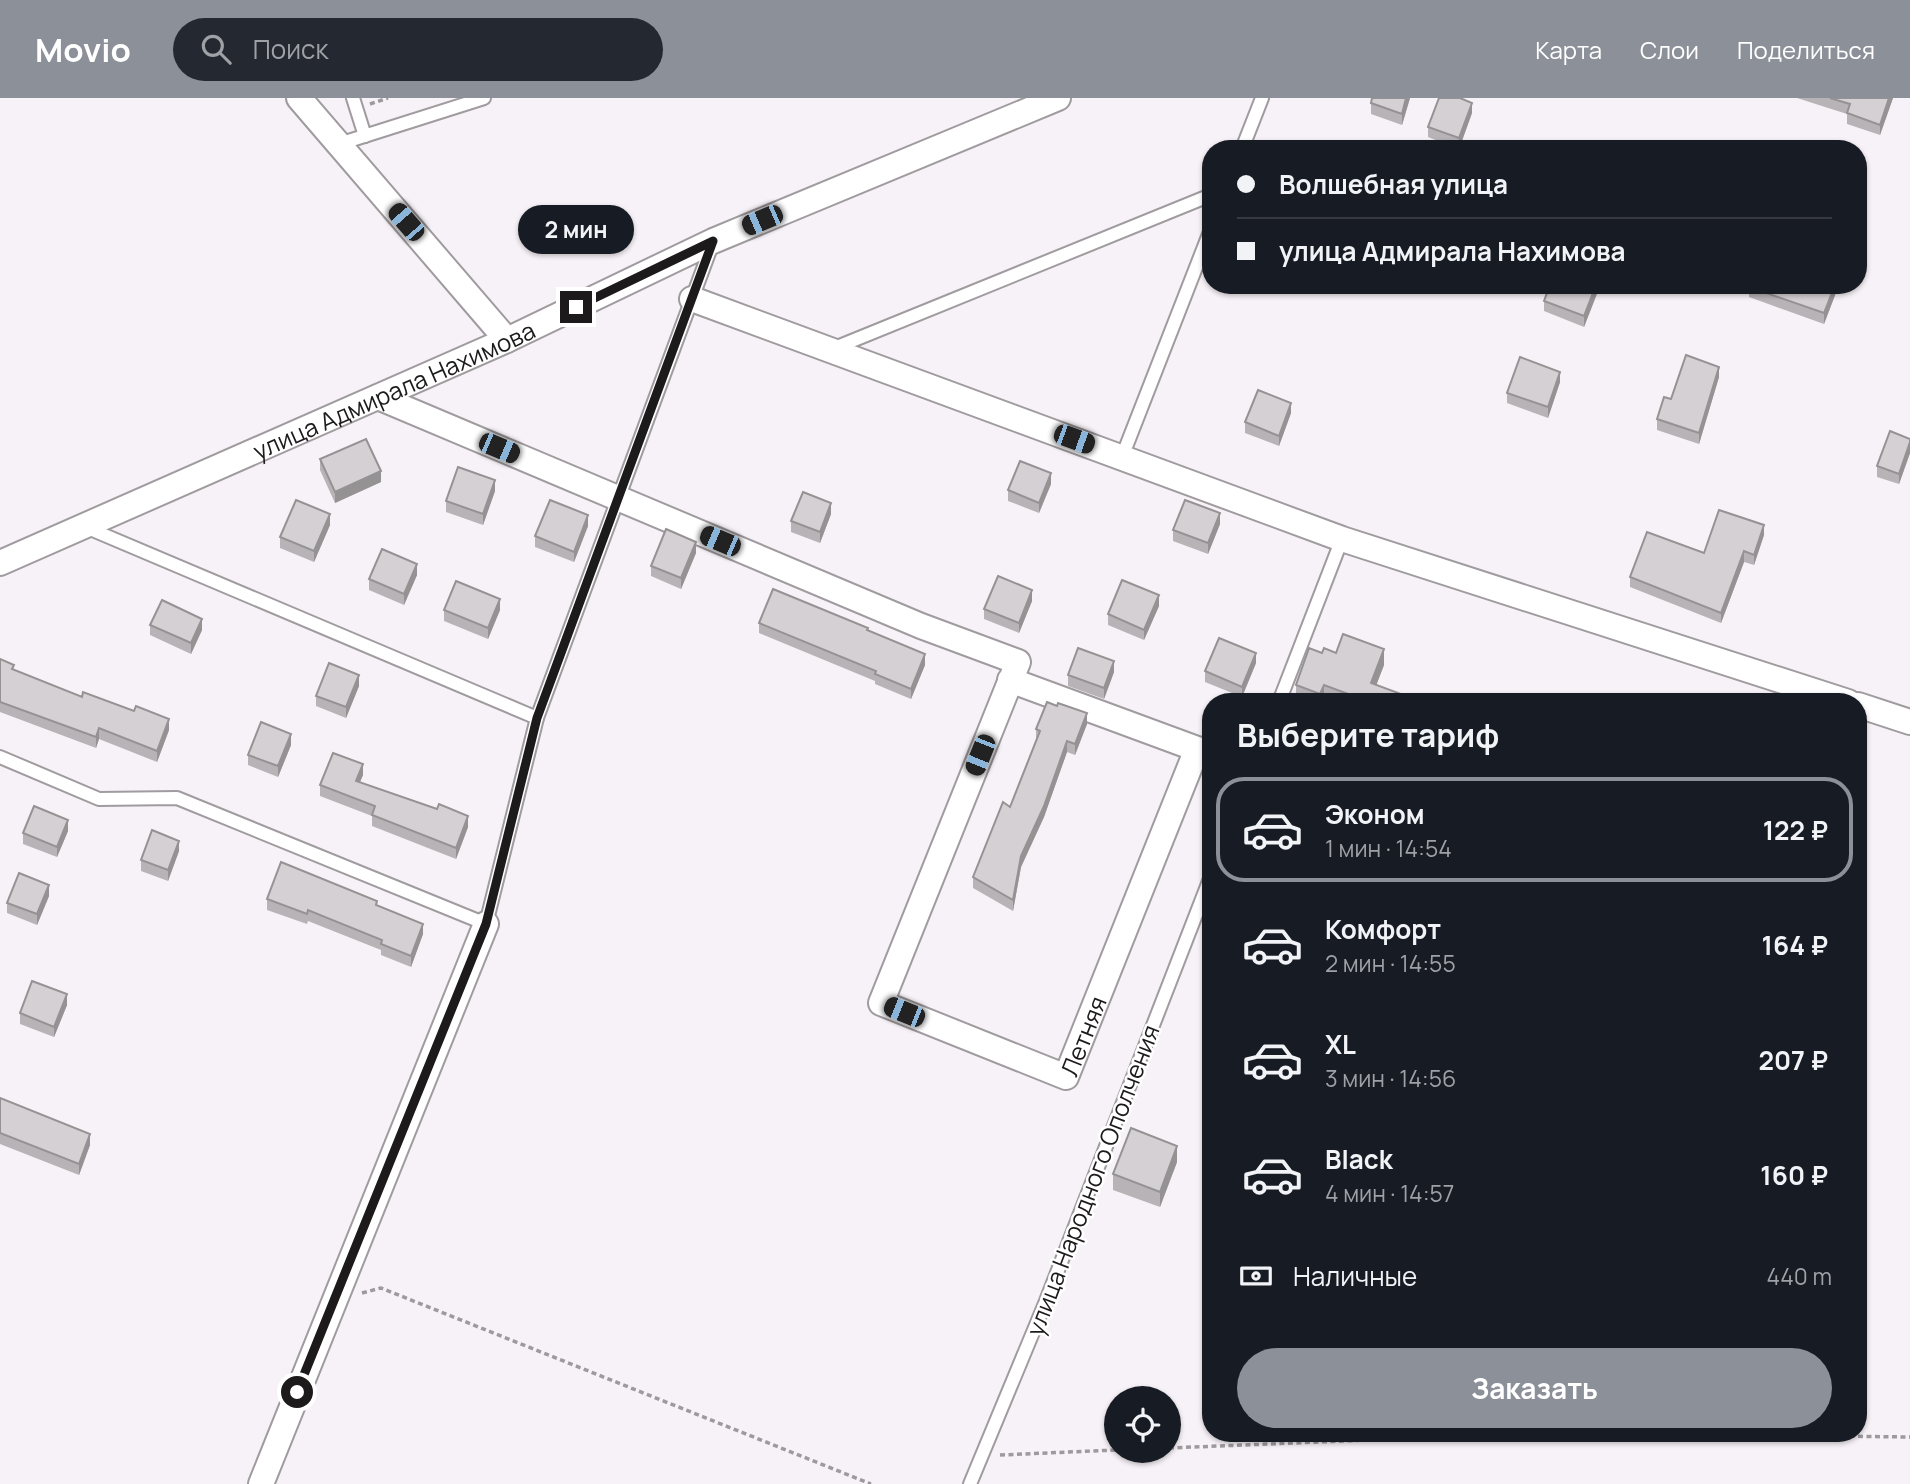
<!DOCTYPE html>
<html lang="ru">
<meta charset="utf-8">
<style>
:root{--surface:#171b24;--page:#242831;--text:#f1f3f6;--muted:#9ea1a6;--line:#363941;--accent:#8c9099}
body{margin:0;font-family:Manrope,sans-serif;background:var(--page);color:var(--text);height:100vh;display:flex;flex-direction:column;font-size:26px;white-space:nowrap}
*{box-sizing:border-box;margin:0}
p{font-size:23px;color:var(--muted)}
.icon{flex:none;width:38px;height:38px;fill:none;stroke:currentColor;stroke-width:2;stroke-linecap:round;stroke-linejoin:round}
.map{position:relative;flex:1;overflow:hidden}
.sheet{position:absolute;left:1202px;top:595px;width:665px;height:749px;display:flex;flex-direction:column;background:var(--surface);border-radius:28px;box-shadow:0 2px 5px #0004}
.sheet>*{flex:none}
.hud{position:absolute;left:1202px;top:42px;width:665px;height:154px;border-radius:28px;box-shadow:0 2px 5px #0004;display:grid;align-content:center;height:154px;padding:0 35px;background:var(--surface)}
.controls{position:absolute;left:1104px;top:1288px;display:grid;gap:14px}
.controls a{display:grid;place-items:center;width:77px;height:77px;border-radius:50%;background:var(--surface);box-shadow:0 2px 5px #0004;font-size:35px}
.end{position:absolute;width:32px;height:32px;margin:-16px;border:9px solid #1c1a1b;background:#fff;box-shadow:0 0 0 4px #fff}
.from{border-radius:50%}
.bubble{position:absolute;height:49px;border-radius:24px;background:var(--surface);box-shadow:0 2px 5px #0004;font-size:23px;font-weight:700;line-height:49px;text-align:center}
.car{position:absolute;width:21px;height:42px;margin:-21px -10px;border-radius:9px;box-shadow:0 0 5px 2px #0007;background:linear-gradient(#222 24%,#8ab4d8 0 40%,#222 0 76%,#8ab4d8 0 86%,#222 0)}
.hud b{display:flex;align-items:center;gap:24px;height:66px;font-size:26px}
.hud b+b{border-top:2px solid var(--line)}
.hud i{width:18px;height:18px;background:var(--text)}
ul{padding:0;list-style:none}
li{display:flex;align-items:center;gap:21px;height:105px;margin:0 14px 10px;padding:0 21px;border:4px solid transparent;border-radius:28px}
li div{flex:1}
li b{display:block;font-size:26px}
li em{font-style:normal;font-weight:700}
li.selected{border-color:var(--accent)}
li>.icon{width:63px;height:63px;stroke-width:1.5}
h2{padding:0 35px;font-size:32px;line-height:84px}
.pay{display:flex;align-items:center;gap:18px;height:77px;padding:0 35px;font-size:26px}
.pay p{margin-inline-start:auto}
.button{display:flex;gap:14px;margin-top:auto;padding:14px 35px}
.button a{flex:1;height:80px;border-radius:42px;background:var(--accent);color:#fff;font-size:28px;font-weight:700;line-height:80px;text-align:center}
header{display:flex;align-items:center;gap:42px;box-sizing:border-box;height:98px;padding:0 35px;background:var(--accent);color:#fff}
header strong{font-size:33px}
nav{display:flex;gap:38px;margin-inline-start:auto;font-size:24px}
.search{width:490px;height:63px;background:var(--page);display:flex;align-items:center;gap:18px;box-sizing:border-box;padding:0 24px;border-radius:38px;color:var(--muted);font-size:26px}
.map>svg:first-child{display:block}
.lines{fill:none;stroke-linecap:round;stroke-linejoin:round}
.service-casing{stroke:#a09b9f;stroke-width:16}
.minor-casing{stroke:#a09b9f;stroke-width:28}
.path{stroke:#9d9a9d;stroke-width:3.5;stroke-dasharray:5 3.5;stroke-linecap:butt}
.service{stroke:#fff;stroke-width:12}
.minor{stroke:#fff;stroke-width:24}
.wall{fill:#b7b3b6}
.shaded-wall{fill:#959294}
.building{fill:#d5d0d4;stroke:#959294;stroke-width:2}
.route{stroke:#1c1a1b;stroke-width:9}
.labels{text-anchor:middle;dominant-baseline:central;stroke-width:5;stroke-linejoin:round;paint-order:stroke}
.street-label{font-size:24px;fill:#1c1a1b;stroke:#fff}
</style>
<header>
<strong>Movio</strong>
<div class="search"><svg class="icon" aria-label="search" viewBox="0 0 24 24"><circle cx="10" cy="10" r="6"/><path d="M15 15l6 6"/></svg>Поиск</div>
<nav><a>Карта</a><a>Слои</a><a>Поделиться</a></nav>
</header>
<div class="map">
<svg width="1910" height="1386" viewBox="0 0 1910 1386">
<rect width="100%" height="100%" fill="#f7f2f7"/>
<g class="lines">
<g class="service-casing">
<g id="service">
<path d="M 353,0 L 365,38"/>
<path d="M 339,46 L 484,0"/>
<path d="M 1242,51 L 1262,0"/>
<path d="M 832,251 L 1211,97"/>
<path d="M 1122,359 L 1211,131"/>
<path d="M 83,428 L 537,620"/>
<path d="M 1279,604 L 1342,441"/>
<path d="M 0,659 L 99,701 L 177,700 L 486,826 L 537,620 L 713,144"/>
<path d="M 970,1386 L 1046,1203 L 1211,778"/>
</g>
</g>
<g class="minor-casing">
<g id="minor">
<path d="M 299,0 L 507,242"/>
<path d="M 692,201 L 1342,441 L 1848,604"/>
<path id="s1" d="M 378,299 L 921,528 L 1018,564 L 881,905 L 1066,979 L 1197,651 L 1010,582"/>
<path id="s2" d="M 0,465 L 507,242 L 713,143 L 1058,0"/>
<path d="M 1858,607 L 1910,624"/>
<path d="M 261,1386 L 486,826"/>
</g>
</g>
<g class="path">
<path d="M 370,6 L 388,0"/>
<path d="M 362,1195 L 381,1190 L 871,1386"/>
<path d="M 1586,1335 L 1910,1339"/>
<path d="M 1169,1350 L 1542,1335"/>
<path d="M 1000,1357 L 1116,1352"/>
</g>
<use href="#service" class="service"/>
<use href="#minor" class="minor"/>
</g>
<g class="wall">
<path d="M 1410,0 L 1402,27 L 1371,16 L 1371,5 Z"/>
<path d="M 1797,0 L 1893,0 L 1880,37 L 1847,26 L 1847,16 Z"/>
<path d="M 1472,15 L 1459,51 L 1428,39 L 1428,29 Z"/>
<path d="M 1598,187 L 1598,193 L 1584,229 L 1544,213 L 1544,203 Z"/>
<path d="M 1837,187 L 1837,192 L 1824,226 L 1749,199 L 1749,189 Z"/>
<path d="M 1719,279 L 1699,346 L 1657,332 L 1657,321 L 1671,301 Z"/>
<path d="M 1560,284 L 1548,320 L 1507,305 L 1507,295 Z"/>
<path d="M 1291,315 L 1279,348 L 1245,335 L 1245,324 Z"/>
<path d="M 1910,341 L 1910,355 L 1899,386 L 1877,379 L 1877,368 Z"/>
<path d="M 320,361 L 381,384 L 335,405 L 320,372 Z"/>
<path d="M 1051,386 L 1039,415 L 1008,403 L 1008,392 Z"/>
<path d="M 495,393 L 483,427 L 446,414 L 446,403 Z"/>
<path d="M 831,416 L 820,445 L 791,434 L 791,423 Z"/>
<path d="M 1220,426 L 1208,456 L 1173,443 L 1173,432 Z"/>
<path d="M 330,427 L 314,464 L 280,450 L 280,439 Z"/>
<path d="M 588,428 L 574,464 L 535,449 L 535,438 Z"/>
<path d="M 1764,437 L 1754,467 L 1744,464 L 1721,525 L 1630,489 L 1630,479 Z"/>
<path d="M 696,455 L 681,491 L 651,478 L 651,468 Z"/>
<path d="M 417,477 L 404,507 L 369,492 L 369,481 Z"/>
<path d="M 1032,503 L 1019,535 L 984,521 L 984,511 Z"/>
<path d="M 1159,508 L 1144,542 L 1108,527 L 1108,516 Z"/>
<path d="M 444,512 L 500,512 L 488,541 L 444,523 Z"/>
<path d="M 759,525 L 868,533 L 925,567 L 911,601 L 875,586 L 875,583 L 759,535 Z"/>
<path d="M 150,527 L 202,532 L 191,556 L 150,537 Z"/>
<path d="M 1322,555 L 1336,555 L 1384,567 L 1376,587 L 1401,604 L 1327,604 L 1324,602 L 1323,604 L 1299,604 L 1296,603 L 1296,587 Z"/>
<path d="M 0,561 L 14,572 L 169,632 L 157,664 L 99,641 L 96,650 L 0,614 Z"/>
<path d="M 1256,565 L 1242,599 L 1205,584 L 1205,573 Z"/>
<path d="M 1114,574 L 1104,601 L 1068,588 L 1068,577 Z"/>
<path d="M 359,588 L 346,620 L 316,608 L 316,598 Z"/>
<path d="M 1087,626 L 1075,657 L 1067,654 L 1044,719 L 1021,769 L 1013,813 L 973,790 L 973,779 L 1010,709 L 1036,641 L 1036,631 Z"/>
<path d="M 291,647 L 278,679 L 248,667 L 248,657 Z"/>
<path d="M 363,677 L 360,684 L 468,729 L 456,761 L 372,728 L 372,718 L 320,698 L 320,687 Z"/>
<path d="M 68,733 L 57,759 L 23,746 L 23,735 Z"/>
<path d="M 179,753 L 168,783 L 141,773 L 141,762 Z"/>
<path d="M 49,798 L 37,827 L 7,815 L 7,805 Z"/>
<path d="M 267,801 L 377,807 L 423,836 L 411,869 L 381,857 L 381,852 L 308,823 L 307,826 L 267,812 Z"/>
<path d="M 67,907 L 54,939 L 20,926 L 20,915 Z"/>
<path d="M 0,1000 L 90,1047 L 79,1077 L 0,1046 Z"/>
<path d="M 1177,1064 L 1160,1109 L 1113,1092 L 1113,1076 Z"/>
</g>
<g class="shaded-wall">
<path d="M 1406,0 L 1410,0 L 1402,27 L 1402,16 Z"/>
<path d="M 1889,0 L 1893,0 L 1880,37 L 1880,27 Z"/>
<path d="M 1472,5 L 1472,15 L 1459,51 L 1459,40 Z"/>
<path d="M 1596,187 L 1598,187 L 1598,193 L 1584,229 L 1584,218 Z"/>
<path d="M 1835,187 L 1837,187 L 1837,192 L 1824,226 L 1824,215 Z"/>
<path d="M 1719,269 L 1719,279 L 1699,346 L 1699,335 Z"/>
<path d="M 1560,274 L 1560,284 L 1548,320 L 1548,309 Z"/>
<path d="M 1291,305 L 1291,315 L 1279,348 L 1279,338 Z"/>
<path d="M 1910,344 L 1910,355 L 1899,386 L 1899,376 Z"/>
<path d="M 381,373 L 381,384 L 335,405 L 335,394 Z"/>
<path d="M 1051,375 L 1051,386 L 1039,415 L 1039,405 Z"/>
<path d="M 495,382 L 495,393 L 483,427 L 483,416 Z"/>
<path d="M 831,405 L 831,416 L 820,445 L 820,434 Z"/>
<path d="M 1220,415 L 1220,426 L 1208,456 L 1208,445 Z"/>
<path d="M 330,416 L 330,427 L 314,464 L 314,453 Z"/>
<path d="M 588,417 L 588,428 L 574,464 L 574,454 Z"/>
<path d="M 1764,427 L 1764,437 L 1754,467 L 1754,457 Z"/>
<path d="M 696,444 L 696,455 L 681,491 L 681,480 Z"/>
<path d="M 1744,453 L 1744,464 L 1721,525 L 1721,515 Z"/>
<path d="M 417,466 L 417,477 L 404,507 L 404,496 Z"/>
<path d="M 1032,492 L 1032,503 L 1019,535 L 1019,525 Z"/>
<path d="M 1159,497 L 1159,508 L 1144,542 L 1144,532 Z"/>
<path d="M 500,501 L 500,512 L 488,541 L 488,530 Z"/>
<path d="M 202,521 L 202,532 L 191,556 L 191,545 Z"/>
<path d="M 1384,551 L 1384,567 L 1371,601 L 1371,585 Z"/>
<path d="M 1256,555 L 1256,565 L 1242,599 L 1242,589 Z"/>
<path d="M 925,556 L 925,567 L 911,601 L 911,591 Z"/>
<path d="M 1114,563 L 1114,574 L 1104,601 L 1104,590 Z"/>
<path d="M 359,577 L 359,588 L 346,620 L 346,609 Z"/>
<path d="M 1324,587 L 1324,602 L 1323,604 L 1320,604 L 1320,596 Z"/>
<path d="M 1087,615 L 1087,626 L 1075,657 L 1075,646 Z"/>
<path d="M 169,621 L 169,632 L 157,664 L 157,653 Z"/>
<path d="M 99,630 L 99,641 L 96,650 L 96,639 Z"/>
<path d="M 291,636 L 291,647 L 278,679 L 278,668 Z"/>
<path d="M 1067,643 L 1067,654 L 1044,719 L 1021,769 L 1013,813 L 1013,802 L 1021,758 Z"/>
<path d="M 363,666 L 363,677 L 356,693 L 356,683 Z"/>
<path d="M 468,718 L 468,729 L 456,761 L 456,750 Z"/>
<path d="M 68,722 L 68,733 L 57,759 L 57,749 Z"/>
<path d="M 179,743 L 179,753 L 168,783 L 168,772 Z"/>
<path d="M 49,787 L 49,798 L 37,827 L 37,816 Z"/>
<path d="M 423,826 L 423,836 L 411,869 L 411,858 Z"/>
<path d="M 67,896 L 67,907 L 54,939 L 54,929 Z"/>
<path d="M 90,1036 L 90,1047 L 79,1077 L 79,1066 Z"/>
<path d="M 1177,1048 L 1177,1064 L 1160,1109 L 1160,1094 Z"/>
</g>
<g class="building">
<path d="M 1372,0 L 1406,0 L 1402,16 L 1371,5 Z"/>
<path d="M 1439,0 L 1460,0 L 1472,5 L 1459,40 L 1428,29 Z"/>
<path d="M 1830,0 L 1889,0 L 1880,27 L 1847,15 L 1850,6 Z"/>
<path d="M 1550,187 L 1596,187 L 1584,218 L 1544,203 Z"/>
<path d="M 1749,187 L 1835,187 L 1824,215 L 1749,189 Z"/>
<path d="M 1686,257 L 1719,269 L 1699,335 L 1657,321 L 1664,299 L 1671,301 Z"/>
<path d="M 1520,259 L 1560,274 L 1548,309 L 1507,295 Z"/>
<path d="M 1258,292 L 1291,305 L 1279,338 L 1245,324 Z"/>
<path d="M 1890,333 L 1910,341 L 1910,344 L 1899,376 L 1877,368 Z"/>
<path d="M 366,341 L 381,373 L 335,394 L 320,361 Z"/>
<path d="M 1020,363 L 1051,375 L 1039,405 L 1008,392 Z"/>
<path d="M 458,369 L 495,382 L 483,416 L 446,403 Z"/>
<path d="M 803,394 L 831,405 L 820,434 L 791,423 Z"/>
<path d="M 296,402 L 330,416 L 314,453 L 280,439 Z"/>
<path d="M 550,402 L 588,417 L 574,454 L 535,438 Z"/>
<path d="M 1185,402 L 1220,415 L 1208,445 L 1173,432 Z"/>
<path d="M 1719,412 L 1764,427 L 1754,457 L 1744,453 L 1721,515 L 1630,479 L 1647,434 L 1704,455 Z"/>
<path d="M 666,431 L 696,444 L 681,480 L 651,468 Z"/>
<path d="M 382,451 L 417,466 L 404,496 L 369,481 Z"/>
<path d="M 998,478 L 1032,492 L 1019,525 L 984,511 Z"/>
<path d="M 1122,482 L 1159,497 L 1144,532 L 1108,516 Z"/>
<path d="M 456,483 L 500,501 L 488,530 L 444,512 Z"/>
<path d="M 773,491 L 868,530 L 867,532 L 925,556 L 911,591 L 875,576 L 876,573 L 759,525 Z"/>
<path d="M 162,502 L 202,521 L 191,545 L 150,527 Z"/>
<path d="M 1343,536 L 1384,551 L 1371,585 L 1401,596 L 1398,604 L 1361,604 L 1362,601 L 1324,587 L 1320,596 L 1296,587 L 1309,550 L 1322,555 L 1324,550 L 1336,555 Z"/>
<path d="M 1219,540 L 1256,555 L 1242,589 L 1205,573 Z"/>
<path d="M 1078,550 L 1114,563 L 1104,590 L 1068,577 Z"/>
<path d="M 0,561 L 14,567 L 12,571 L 82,599 L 83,594 L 134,613 L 136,608 L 169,621 L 157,653 L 99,630 L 96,639 L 0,604 Z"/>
<path d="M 329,565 L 359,577 L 346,609 L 316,598 Z"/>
<path d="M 1047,604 L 1057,608 L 1058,605 L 1087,615 L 1075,646 L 1067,643 L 1044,708 L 1021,758 L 1013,802 L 973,779 L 1003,704 L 1010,709 L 1040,633 L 1036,631 Z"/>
<path d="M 261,624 L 291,636 L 278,668 L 248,657 Z"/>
<path d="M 333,655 L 363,666 L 356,683 L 437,711 L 439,706 L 468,718 L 456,750 L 372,717 L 375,708 L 320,687 Z"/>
<path d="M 34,708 L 68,722 L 57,749 L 23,735 Z"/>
<path d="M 152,732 L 179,743 L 168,772 L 141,762 Z"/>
<path d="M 281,764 L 377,803 L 376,807 L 423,826 L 411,858 L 381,846 L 382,842 L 308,812 L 307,816 L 267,801 Z"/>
<path d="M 19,775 L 49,787 L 37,816 L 7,805 Z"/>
<path d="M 32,883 L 67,896 L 54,929 L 20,915 Z"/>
<path d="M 0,1000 L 90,1036 L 79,1066 L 0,1035 Z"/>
<path d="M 1131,1030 L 1177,1048 L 1160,1094 L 1113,1076 Z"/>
</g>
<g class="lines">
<path class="route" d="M 297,1294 L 486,826 L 537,620 L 713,143 L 576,209"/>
</g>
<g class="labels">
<g class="street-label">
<text stroke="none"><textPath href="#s2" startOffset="430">улица Адмирала Нахимова</textPath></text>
<text stroke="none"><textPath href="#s1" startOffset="1304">Летняя</textPath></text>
<text transform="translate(1092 1082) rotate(-69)">улица Народного Ополчения</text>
</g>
</g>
</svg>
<div class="controls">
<a><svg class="icon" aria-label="locate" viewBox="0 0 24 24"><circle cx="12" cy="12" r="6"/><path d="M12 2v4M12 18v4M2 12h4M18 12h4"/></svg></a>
</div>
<i class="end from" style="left:297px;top:1294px"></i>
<i class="end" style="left:576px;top:209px"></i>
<div class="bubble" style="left:518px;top:107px;width:116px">2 мин</div>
<i class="car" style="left:762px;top:122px;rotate:247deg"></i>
<i class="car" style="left:406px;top:124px;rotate:319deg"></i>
<i class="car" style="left:1074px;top:341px;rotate:110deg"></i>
<i class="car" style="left:499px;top:350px;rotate:113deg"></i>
<i class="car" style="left:720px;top:443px;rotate:293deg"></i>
<i class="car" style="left:980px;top:657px;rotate:202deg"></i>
<i class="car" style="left:904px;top:914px;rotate:292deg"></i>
<div class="hud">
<b><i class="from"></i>Волшебная улица</b>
<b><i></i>улица Адмирала Нахимова</b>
</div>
<section class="sheet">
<h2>Выберите тариф</h2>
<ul>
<li class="selected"><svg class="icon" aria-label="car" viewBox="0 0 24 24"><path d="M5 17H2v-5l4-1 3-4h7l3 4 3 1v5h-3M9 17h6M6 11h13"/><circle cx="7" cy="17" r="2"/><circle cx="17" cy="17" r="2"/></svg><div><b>Эконом</b><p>1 мин · 14:54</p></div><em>122 ₽</em></li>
<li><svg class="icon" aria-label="car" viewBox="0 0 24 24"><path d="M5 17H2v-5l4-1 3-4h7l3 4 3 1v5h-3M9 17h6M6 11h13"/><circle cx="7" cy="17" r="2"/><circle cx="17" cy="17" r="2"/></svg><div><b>Комфорт</b><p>2 мин · 14:55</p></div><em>164 ₽</em></li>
<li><svg class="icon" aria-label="car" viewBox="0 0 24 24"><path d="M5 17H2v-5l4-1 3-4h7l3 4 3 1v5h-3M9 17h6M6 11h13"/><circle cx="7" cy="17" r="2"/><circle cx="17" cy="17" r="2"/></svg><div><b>XL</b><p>3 мин · 14:56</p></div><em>207 ₽</em></li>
<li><svg class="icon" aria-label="car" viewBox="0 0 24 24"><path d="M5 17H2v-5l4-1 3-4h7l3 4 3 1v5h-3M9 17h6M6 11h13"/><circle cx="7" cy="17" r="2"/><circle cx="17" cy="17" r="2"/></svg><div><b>Black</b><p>4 мин · 14:57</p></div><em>160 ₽</em></li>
</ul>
<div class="pay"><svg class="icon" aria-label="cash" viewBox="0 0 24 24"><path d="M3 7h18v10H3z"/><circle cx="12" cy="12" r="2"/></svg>Наличные<p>440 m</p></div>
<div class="button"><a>Заказать</a></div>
</section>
</div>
